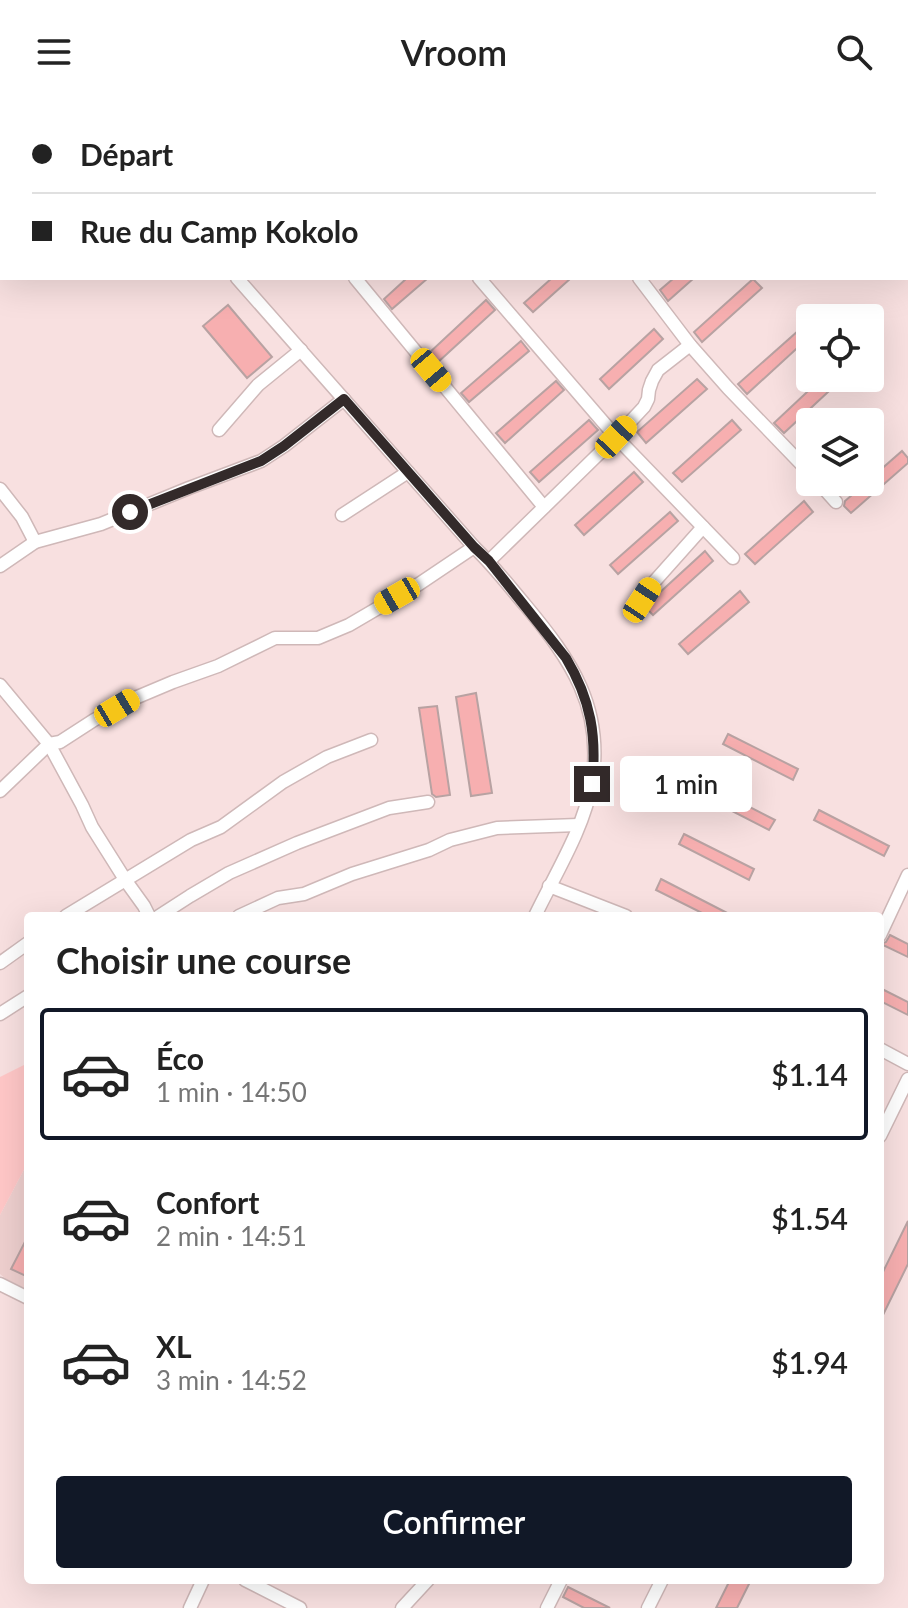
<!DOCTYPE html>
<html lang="fr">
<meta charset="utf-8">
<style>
:root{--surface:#fff;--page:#f2f2f2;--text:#222;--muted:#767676;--line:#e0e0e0;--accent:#111827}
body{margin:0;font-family:Lato,sans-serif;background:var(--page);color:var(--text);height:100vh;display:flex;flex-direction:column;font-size:30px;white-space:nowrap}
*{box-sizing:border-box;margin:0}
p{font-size:26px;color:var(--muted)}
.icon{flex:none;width:44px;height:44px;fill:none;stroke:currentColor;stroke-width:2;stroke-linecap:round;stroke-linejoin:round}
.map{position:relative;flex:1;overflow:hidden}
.sheet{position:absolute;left:24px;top:808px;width:860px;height:672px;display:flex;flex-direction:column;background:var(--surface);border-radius:8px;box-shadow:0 8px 32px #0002}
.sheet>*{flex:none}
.hud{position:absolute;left:0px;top:0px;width:908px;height:176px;box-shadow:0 8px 32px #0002;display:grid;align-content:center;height:176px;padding:0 32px;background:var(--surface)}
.buttons{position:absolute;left:796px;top:200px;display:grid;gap:16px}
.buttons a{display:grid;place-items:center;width:88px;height:88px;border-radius:8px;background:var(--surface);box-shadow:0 8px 32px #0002;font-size:40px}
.end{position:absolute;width:36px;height:36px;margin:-18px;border:10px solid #332a2a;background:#fff;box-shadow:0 0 0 4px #fff}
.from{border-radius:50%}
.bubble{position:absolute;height:56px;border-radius:8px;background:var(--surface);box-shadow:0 8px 32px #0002;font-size:26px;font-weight:600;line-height:56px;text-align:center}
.car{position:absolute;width:24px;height:48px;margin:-24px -12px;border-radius:10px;box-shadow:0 0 6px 2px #0007;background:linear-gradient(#f5c518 24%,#345 0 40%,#f5c518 0 76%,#345 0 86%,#f5c518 0)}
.hud b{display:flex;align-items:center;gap:28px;height:76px;font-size:30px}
.hud b+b{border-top:2px solid var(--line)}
.hud i{width:20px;height:20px;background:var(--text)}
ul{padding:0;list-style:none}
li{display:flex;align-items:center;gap:24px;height:132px;margin:0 16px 12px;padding:0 16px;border:4px solid transparent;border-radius:8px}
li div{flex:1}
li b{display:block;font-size:30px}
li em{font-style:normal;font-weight:600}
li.on{border-color:var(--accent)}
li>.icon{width:72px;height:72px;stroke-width:1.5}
h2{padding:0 32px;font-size:36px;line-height:96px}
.cta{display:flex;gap:16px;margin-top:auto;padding:16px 32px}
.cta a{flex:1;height:92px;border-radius:8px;background:var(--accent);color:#fff;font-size:32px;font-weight:600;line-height:92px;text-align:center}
header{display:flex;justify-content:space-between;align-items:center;height:104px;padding:0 32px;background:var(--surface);font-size:36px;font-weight:600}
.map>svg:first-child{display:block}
.built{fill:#eecfce}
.green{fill:#ffc7c7}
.building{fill:#f7afb0;stroke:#b8a2a2;stroke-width:2}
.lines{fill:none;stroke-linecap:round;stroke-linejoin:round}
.minor-tunnel{stroke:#d1bcbc;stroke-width:12;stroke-dasharray:12 6;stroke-linecap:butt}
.minor-casing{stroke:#cfb8b8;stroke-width:15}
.major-casing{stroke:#cfb8b8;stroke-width:19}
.minor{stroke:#fff;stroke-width:12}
.major{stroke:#fff;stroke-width:16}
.route{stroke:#332a2a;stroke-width:10}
</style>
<header><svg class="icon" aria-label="menu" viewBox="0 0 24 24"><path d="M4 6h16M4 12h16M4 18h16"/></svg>Vroom<svg class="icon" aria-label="search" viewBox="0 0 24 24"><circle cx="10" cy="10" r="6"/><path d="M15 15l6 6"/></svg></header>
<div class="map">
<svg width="908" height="1504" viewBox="0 0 908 1504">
<rect width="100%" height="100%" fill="#f8e0e0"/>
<path class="built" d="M 28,1058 L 28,1186 L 6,1175 L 0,1170 L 0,1111 Z"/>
<path class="green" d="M 28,959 L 28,1058 L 0,1111 L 0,973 Z"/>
<g class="building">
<path d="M 407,174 L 428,174 L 392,205 L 384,195 Z"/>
<path d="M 552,174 L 571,174 L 533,208 L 524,199 Z"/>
<path d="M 674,174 L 694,174 L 668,197 L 660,186 Z"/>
<path d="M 753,175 L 762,184 L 702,238 L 694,228 Z"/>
<path d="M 486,196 L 495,206 L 437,259 L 429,249 Z"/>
<path d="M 228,201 L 272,253 L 247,274 L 203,222 Z"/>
<path d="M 654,225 L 663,235 L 609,285 L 600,275 Z"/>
<path d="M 798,227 L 806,236 L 747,290 L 738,280 Z"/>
<path d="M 521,237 L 529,247 L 469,298 L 461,289 Z"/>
<path d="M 822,274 L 843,274 L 784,329 L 774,319 Z"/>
<path d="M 697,275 L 707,285 L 646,339 L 637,328 Z"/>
<path d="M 556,277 L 564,286 L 505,339 L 496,329 Z"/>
<path d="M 589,316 L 598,326 L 539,378 L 530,368 Z"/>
<path d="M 732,316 L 741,326 L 682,378 L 673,369 Z"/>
<path d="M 902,347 L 908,354 L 908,359 L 851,409 L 844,402 L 845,397 L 867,378 L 870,378 L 870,375 Z"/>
<path d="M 634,368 L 643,378 L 584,431 L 575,421 Z"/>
<path d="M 804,397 L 813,408 L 755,460 L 745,450 Z"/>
<path d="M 670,408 L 678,417 L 618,470 L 610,461 Z"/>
<path d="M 705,447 L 713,457 L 653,511 L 646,504 L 656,492 Z"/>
<path d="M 740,487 L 749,498 L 688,550 L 679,540 Z"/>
<path d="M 476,589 L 492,689 L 471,692 L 456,593 Z"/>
<path d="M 437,602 L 450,691 L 436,693 L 432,690 L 419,604 Z"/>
<path d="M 728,630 L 798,665 L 793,676 L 723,640 Z"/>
<path d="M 705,680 L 775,716 L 769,726 L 699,690 Z"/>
<path d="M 819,706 L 889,742 L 884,752 L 814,716 Z"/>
<path d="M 684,730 L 754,765 L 749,776 L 679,740 Z"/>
<path d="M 661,775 L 733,812 L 708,812 L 656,786 Z"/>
<path d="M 890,831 L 908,840 L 908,853 L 881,840 L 886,838 Z"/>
<path d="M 880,884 L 908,898 L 908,911 L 880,897 Z"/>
<path d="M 908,1117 L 908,1160 L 880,1217 L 880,1174 Z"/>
<path d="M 28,1132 L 28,1173 L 11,1165 Z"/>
<path d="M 730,1476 L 751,1476 L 737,1504 L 716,1504 Z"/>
<path d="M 568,1483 L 610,1504 L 584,1504 L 563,1493 Z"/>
</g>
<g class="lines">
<path class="minor-tunnel" d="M 167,2 L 170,0"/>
<g class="minor-casing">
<g id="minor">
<path d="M 215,2 L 216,0"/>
<path d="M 0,5 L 2,7"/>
<path d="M 0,153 L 2,152"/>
<path d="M 237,174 L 474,443 C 493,461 509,482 526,502 C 571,556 604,604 592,678 C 584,725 555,770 535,812"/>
<path d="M 355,174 L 544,403"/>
<path d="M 479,174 L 616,333 L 733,454"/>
<path d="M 639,174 L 690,241 L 728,284 L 810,369"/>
<path d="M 219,326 L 258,281 L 301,246"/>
<path d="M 818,378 L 836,398"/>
<path d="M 0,385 L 22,413 L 35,438"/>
<path d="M 342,411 L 408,368"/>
<path d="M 489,457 L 616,333 L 644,303 L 648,295 L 649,286 L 652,277 L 658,266 L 690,241"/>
<path d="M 0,462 L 35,438 L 101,420 L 189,384 L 261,357 L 284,342 L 344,295"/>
<path d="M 642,496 L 654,478 L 703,423"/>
<path d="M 0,581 L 49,640 L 82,701 L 92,723 L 126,777 L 144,802 L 149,812"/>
<path d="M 0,687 L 49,640 L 60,638 L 94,616 L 135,594 L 173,578 L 218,562 L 275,534 L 318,534 L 349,521 L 419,480 L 474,443"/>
<path d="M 549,782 L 626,812"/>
<path d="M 66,812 L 191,736 L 221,723 L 283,678 L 327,653 L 371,636"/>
<path d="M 159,812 L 190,792 L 229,769 L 297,739 L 389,704 L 428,698"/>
<path d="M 239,812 L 278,794 L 304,790 L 352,770 L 429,746 L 450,736 L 497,724 L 578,721"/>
<path d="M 880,831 L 908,771"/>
<path d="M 0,859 L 28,839"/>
<path d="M 0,910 L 28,892"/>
<path d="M 880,945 L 908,960"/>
<path d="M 880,1032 L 908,975"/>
<path d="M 0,1180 L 28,1194"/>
<path d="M 245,1476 L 300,1504"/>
<path d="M 190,1504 L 203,1476"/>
<path d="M 402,1504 L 428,1476"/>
<path d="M 547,1504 L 561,1476"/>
<path d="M 648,1504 L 662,1476"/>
</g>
</g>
<g class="major-casing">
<g id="major">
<path d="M 792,0 L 794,2"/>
<path d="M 820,0 L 822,2"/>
<path d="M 906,99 L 908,102"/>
<path d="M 906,132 L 908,135"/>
</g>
</g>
<use href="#minor" class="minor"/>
<use href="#major" class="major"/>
</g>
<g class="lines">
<path class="route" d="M 130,408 L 261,357 L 284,342 L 344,295 L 474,443 L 489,457 L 566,554 C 591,596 597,632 592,680"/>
</g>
</svg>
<div class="buttons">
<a><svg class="icon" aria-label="locate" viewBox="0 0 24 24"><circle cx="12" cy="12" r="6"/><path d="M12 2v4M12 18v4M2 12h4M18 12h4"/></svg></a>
<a><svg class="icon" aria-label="layers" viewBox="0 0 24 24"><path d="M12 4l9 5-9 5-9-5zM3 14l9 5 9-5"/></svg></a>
</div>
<i class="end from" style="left:130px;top:408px"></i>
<i class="end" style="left:592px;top:680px"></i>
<div class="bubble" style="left:620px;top:652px;width:132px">1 min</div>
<i class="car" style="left:431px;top:266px;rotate:140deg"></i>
<i class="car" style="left:616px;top:333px;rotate:43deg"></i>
<i class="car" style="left:397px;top:492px;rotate:240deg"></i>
<i class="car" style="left:642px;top:496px;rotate:33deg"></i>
<i class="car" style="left:117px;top:604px;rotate:59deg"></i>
<div class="hud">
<b><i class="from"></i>Départ</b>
<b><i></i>Rue du Camp Kokolo</b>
</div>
<section class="sheet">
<h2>Choisir une course</h2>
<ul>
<li class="on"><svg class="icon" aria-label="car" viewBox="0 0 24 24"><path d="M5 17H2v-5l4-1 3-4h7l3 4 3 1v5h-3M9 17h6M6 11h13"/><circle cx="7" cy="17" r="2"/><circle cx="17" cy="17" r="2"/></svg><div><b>Éco</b><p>1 min · 14:50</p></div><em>$1.14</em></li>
<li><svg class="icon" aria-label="car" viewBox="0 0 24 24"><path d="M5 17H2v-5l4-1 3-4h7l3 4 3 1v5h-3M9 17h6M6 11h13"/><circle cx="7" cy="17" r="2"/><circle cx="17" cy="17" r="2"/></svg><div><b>Confort</b><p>2 min · 14:51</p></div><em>$1.54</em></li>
<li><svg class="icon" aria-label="car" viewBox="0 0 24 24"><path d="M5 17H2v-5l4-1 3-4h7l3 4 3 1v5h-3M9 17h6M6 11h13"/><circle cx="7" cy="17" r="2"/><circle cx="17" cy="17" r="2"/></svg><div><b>XL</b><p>3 min · 14:52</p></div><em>$1.94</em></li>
</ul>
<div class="cta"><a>Confirmer</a></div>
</section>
</div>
